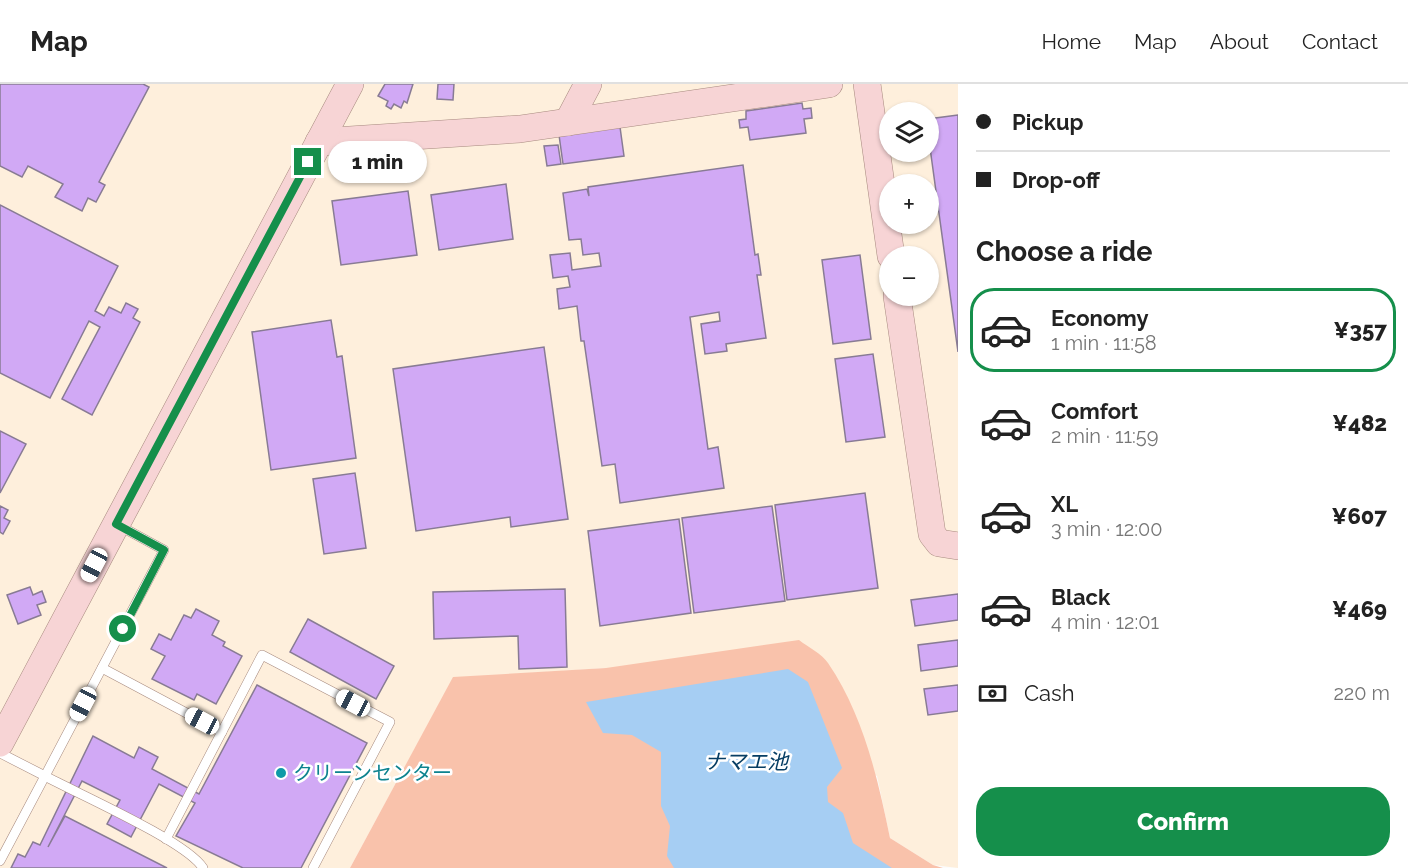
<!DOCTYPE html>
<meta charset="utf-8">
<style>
:root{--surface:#fff;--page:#f2f2f2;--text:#222;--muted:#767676;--line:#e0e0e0;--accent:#158f4b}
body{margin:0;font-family:Raleway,"Noto Sans JP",sans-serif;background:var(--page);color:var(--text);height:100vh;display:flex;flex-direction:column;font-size:22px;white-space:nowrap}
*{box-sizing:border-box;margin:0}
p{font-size:20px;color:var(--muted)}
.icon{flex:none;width:33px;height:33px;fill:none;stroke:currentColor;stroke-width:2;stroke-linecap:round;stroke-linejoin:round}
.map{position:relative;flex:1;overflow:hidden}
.sheet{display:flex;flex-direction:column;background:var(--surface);width:450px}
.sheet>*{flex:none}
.top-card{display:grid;align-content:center;height:132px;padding:0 18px;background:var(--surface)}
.controls{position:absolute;left:879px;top:18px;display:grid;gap:12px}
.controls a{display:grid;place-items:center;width:60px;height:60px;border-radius:50%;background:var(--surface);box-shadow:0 2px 4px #0004;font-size:30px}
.end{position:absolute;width:27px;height:27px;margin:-14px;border:8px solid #158f4b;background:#fff;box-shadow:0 0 0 3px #fff}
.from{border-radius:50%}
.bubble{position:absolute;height:42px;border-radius:21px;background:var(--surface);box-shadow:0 2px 4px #0004;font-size:20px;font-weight:800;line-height:42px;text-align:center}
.car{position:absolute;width:18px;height:36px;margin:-18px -9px;border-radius:8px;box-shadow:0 0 4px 2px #0007;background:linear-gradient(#fff 24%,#345 0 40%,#fff 0 76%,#345 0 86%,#fff 0)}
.top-card b{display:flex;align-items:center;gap:21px;height:57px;font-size:22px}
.top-card b+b{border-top:2px solid var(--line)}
.top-card i{width:15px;height:15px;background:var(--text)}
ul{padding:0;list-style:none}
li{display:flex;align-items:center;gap:18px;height:84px;margin:0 12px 9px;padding:0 6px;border:3px solid transparent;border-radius:24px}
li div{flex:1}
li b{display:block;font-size:22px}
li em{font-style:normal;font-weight:800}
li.active{border-color:var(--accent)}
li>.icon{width:54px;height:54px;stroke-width:1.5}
h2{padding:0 18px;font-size:27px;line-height:72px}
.pay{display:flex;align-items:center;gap:15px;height:66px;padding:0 18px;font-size:22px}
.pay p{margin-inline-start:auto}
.action{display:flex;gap:12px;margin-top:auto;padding:12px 18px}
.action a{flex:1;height:69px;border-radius:24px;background:var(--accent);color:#fff;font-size:24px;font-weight:800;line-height:69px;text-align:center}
header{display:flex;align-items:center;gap:36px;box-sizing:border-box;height:84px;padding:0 30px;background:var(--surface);border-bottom:2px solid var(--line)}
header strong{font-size:28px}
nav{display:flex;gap:33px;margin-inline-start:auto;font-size:21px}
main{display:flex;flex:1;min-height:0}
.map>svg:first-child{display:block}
.industrial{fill:#feefdc;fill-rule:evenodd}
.green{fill:#f9c2ab}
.water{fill:#a6cef3}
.building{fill:#d1a9f5;stroke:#887b94;stroke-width:1.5}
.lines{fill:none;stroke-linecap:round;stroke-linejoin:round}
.lane-casing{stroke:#a78a7f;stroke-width:10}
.secondary-casing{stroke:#a78a7f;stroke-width:28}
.lane{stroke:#fff;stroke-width:9}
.secondary{stroke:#f7d4d5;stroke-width:27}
.route{stroke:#158f4b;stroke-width:8}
.culture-dot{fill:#0f9aa8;stroke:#fff;stroke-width:2}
.labels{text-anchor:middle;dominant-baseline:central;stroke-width:5;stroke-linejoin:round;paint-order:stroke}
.culture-label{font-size:20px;fill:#0d838f;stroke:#fff;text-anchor:start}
.water-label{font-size:21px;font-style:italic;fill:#073e64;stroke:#fff}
</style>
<header>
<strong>Map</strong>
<nav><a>Home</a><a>Map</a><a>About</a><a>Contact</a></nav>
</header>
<main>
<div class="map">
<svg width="958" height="784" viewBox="0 0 958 784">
<rect width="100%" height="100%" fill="#fcfcfc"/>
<path class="industrial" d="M 0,0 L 958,0 L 958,784 L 933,781 L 890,754 L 877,692 L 606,584 L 453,594 L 350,784 L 0,784 ZM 890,28 L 928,28 L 928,68 L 890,68 ZM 890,100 L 928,100 L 928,140 L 890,140 ZM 890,172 L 928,172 L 928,212 L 890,212 Z"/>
<path class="green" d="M 799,556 C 808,563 822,570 828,579 C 863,630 878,695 890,754 L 933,781 L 943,784 L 350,784 L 453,593 L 606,584 Z"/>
<path class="water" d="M 788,585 L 808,598 L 842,684 L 827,703 L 828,718 L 843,729 L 853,759 L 892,784 L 674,784 L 667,772 L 670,742 L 661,722 L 661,668 L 632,651 L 603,649 L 586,618 Z"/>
<g class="building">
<path d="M 0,0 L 143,0 L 149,3 L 99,98 L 105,101 L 96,118 L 88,114 L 82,127 L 55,113 L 63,100 L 28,82 L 22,93 L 0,82 Z"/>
<path d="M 385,0 L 413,0 L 407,19 L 404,17 L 401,24 L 394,20 L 391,25 L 386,22 L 388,17 L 378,12 Z"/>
<path d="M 438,0 L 454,0 L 453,16 L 437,15 Z"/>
<path d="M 802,19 L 803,25 L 811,24 L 812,34 L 804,35 L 806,49 L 750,56 L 748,43 L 740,44 L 739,36 L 746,35 L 746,27 Z"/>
<path d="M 958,31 L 958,268 L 928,49 L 928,35 Z"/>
<path d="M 620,43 L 624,72 L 563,80 L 559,51 Z"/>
<path d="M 558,61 L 561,80 L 547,82 L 544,62 Z"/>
<path d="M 743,81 L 755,171 L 758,170 L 761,191 L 757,191 L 766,254 L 726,260 L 727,267 L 705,270 L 701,240 L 720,237 L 719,228 L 690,233 L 708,365 L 718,363 L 724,404 L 620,419 L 615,380 L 602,382 L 584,257 L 581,257 L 577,222 L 559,225 L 557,205 L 570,203 L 568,192 L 553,194 L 550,171 L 570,169 L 572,186 L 601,182 L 599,169 L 583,171 L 581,155 L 569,156 L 563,109 L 587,105 L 589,112 L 588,103 Z"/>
<path d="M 506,100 L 513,155 L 439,166 L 431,111 Z"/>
<path d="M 408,107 L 417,171 L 341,181 L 332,117 Z"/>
<path d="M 0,121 L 118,182 L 95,227 L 104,232 L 109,223 L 121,229 L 126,219 L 138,225 L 133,234 L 140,238 L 92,331 L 62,315 L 100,243 L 89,237 L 50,314 L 0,289 Z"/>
<path d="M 860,171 L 871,255 L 833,260 L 822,176 Z"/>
<path d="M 331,236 L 337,273 L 342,272 L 356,374 L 271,386 L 252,248 Z"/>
<path d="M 544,263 L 568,435 L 511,443 L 510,433 L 416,447 L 393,285 Z"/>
<path d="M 873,270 L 885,353 L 846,358 L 835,275 Z"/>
<path d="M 0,347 L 26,360 L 0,409 Z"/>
<path d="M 355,389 L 366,464 L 324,470 L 313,395 Z"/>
<path d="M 865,409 L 878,504 L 787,516 L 775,421 Z"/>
<path d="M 0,422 L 8,426 L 4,434 L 10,437 L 3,450 L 0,448 Z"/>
<path d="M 772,422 L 785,517 L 694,529 L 682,434 Z"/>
<path d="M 679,435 L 691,529 L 600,542 L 588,447 Z"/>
<path d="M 30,503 L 33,511 L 42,507 L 46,518 L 37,521 L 41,531 L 18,540 L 7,511 Z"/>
<path d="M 565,505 L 567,583 L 519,585 L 518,552 L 434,555 L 433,508 Z"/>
<path d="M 958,510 L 958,536 L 915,542 L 911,516 Z"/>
<path d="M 196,525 L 219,537 L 212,551 L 225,558 L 223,562 L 242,572 L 216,620 L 197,610 L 194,616 L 152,595 L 165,572 L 151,565 L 159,550 L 171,556 L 184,531 L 191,534 Z"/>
<path d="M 308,535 L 394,582 L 376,615 L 290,568 Z"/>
<path d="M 958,556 L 958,582 L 921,587 L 918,561 Z"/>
<path d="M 257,601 L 367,659 L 301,784 L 243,784 L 176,752 L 195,719 L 159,700 L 131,753 L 107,740 L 120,716 L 82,697 L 48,763 L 65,732 L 167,784 L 11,784 L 18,770 L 25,773 L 33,758 L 40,761 L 93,652 L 134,674 L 139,663 L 158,673 L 152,685 L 199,710 Z"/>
<path d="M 958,601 L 958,627 L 928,631 L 924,605 Z"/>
</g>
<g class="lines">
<g class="lane-casing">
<g id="lane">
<path d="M 118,441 L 164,466 L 45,692 C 78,710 186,757 203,784"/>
<path d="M 102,584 L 222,648"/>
<path d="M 0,669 L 45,692 L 0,777"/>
<path d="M 166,755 L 262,571 L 390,638 L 313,784"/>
</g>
</g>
<g class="secondary-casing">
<g id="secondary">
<path d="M 867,0 L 891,172"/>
<path d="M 568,38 L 588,0"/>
<path d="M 319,58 L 520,45 L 829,0"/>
<path d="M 897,212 L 932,450 L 939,459 L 958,462"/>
<path d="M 0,659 L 350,0"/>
</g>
</g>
<use href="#lane" class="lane"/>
<use href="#secondary" class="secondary"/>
</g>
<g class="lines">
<path class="route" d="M 123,545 L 164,466 L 116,440 L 308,78"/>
</g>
<circle class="culture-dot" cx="281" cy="689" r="6"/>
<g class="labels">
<g class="culture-label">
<text x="293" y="689">クリーンセンター</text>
</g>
<g class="water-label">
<text x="746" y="677">ナマエ池</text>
</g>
</g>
</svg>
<div class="controls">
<a><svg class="icon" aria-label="layers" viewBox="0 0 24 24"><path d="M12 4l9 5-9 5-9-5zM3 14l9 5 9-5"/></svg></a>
<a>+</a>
<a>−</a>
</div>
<i class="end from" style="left:123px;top:545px"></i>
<i class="end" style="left:308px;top:78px"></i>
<div class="bubble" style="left:328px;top:57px;width:99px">1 min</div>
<i class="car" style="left:94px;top:481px;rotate:208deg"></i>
<i class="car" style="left:353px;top:619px;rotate:298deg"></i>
<i class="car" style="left:83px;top:620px;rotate:208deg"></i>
<i class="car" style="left:202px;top:637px;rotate:298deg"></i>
</div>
<section class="sheet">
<div class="top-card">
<b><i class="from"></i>Pickup</b>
<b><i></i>Drop-off</b>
</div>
<h2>Choose a ride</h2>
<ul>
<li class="active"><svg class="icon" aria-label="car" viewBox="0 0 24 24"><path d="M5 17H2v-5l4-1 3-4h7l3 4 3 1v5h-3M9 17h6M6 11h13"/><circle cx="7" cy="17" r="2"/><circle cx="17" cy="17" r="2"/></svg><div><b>Economy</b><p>1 min · 11:58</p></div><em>¥357</em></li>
<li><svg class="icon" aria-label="car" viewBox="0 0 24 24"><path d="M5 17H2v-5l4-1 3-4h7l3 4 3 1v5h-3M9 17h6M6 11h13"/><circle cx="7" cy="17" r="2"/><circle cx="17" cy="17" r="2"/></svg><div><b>Comfort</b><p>2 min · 11:59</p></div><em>¥482</em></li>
<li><svg class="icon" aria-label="car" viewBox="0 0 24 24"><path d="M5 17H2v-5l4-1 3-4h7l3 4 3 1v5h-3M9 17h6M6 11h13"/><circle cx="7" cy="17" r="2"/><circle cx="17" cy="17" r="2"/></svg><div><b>XL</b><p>3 min · 12:00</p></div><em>¥607</em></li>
<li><svg class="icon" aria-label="car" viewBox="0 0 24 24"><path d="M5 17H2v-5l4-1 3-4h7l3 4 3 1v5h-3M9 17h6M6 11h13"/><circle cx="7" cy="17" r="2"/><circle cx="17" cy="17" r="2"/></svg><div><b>Black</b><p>4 min · 12:01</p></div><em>¥469</em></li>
</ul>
<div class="pay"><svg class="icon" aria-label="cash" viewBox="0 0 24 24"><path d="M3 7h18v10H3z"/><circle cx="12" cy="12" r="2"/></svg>Cash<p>220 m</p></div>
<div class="action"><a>Confirm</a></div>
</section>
</main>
